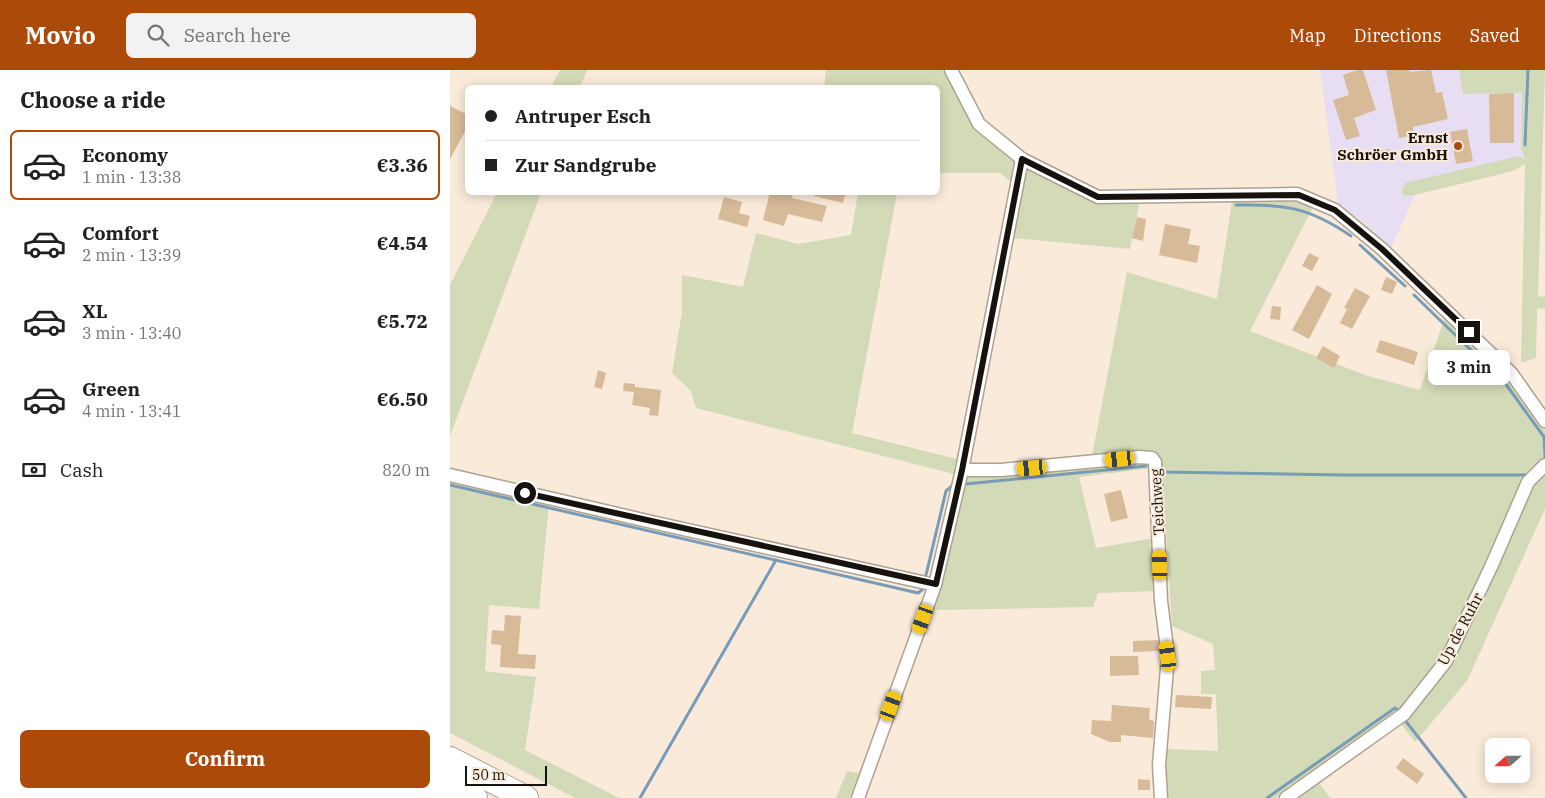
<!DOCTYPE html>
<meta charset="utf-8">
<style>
:root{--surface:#fff;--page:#f2f2f2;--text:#202124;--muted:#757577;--line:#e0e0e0;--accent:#ac4a09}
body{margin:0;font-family:"IBM Plex Serif",serif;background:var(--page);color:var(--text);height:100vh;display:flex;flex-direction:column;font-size:19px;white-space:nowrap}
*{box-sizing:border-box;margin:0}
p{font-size:16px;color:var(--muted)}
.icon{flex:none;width:28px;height:28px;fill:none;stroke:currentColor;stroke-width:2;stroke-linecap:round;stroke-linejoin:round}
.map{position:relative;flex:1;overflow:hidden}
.sheet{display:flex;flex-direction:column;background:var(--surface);width:450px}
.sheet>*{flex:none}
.banner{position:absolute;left:15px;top:15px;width:475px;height:110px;border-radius:8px;box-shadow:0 2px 12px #0003;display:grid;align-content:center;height:110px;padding:0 20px;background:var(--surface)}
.needle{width:32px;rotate:249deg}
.fabs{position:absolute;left:1035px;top:668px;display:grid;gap:10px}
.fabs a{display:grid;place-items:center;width:45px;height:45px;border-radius:8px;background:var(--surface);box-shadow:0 2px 12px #0003;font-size:25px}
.scale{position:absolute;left:15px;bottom:12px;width:82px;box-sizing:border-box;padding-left:5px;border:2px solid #17120d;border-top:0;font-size:14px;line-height:18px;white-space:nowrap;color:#17120d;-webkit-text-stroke:4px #f9ead9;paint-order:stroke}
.end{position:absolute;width:22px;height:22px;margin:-11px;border:6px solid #17120d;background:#fff;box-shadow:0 0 0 2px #fff}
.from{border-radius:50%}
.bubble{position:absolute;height:35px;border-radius:8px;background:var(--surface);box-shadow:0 2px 12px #0003;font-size:16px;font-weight:700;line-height:35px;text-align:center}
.car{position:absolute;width:15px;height:30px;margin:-15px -8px;border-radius:6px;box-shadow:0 0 4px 1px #0007;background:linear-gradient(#f5c518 24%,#345 0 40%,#f5c518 0 76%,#345 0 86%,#f5c518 0)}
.banner b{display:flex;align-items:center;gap:18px;height:48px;font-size:19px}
.banner b+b{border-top:1px solid var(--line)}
.banner i{width:12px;height:12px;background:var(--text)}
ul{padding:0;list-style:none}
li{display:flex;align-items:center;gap:15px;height:70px;margin:0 10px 8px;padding:0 10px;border:2px solid transparent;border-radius:8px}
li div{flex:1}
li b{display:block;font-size:19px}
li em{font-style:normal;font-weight:700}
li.current{border-color:var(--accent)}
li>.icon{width:45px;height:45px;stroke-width:1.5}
h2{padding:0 20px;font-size:22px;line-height:60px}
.pay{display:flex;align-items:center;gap:12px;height:55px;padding:0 20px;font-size:19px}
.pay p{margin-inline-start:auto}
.cta{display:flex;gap:10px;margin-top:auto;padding:10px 20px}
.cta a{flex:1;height:58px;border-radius:8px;background:var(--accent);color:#fff;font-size:20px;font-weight:700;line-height:58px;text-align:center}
header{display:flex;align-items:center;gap:30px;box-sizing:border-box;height:70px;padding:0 25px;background:var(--accent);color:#fff}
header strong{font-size:24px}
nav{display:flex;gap:28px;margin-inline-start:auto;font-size:18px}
.search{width:350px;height:45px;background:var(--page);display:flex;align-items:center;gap:12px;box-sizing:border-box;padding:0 18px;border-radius:8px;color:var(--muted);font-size:19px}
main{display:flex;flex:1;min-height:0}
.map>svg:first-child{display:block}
.commercial{fill:#e8def3}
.green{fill:#d3dab7}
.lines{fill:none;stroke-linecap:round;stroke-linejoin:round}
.stream{stroke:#789cb7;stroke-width:3}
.building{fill:#d7ba98}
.minor-casing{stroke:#afa191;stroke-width:15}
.motorway-casing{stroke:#afa191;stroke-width:26}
.minor{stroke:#fff;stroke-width:12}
.motorway{stroke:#fff;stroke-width:24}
.route{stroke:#17120d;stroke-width:6}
.poi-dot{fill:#ac4a09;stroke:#f9ead9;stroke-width:2}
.labels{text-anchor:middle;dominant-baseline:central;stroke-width:4;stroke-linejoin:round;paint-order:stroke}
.poi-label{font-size:15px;font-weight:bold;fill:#17120d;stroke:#f9ead9;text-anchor:end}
.street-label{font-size:15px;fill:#17120d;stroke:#f9ead9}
</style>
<header>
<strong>Movio</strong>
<div class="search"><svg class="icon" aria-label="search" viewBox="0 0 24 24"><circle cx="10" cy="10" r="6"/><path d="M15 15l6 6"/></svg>Search here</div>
<nav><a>Map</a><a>Directions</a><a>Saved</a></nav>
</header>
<main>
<section class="sheet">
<h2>Choose a ride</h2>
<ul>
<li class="current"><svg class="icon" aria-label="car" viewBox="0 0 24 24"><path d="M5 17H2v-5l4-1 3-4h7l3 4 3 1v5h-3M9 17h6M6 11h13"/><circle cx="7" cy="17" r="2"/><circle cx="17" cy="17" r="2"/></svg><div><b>Economy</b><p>1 min · 13:38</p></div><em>€3.36</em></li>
<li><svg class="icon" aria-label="car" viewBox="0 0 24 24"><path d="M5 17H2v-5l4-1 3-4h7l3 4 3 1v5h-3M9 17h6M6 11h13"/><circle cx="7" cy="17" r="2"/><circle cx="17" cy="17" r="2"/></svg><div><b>Comfort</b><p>2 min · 13:39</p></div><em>€4.54</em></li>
<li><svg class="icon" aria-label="car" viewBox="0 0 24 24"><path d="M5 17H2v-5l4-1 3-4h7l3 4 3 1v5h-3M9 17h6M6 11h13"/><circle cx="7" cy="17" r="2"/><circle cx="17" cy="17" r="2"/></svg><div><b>XL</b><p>3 min · 13:40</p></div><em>€5.72</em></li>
<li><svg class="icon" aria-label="car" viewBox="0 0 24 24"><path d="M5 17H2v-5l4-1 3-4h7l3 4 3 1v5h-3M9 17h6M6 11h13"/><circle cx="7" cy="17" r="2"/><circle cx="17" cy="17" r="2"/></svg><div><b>Green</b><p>4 min · 13:41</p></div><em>€6.50</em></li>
</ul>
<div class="pay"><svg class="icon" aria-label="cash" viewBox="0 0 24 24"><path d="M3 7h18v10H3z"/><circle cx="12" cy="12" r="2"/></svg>Cash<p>820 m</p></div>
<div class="cta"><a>Confirm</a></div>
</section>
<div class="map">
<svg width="1095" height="728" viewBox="0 0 1095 728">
<rect width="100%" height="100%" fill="#f9ead9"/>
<path class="commercial" d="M 870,0 L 1009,0 L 1013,24 L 1073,23 L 1071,77 L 1075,91 L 961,126 L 965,125 L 941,179 L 912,151 L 888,134 Z"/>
<g class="green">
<path d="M 110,0 L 137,0 L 130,17 L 101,17 Z"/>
<path d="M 376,0 L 495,0 L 528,60 L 646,129 L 690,130 L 680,179 L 562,168 L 562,113 L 550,103 L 488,103 L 488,18 L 374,18 Z"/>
<path d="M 1009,0 L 1095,0 L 1088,226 L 1095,227 L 1095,239 L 1087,238 L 1086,288 L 1071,293 L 1075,94 L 1063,101 L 965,125 L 955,126 L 951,123 L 955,113 L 1069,86 L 1075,90 L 1071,77 L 1072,23 L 1013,24 Z"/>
<path d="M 47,123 L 91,123 L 0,366 L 0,215 Z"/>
<path d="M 408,123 L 447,123 L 402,363 L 507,389 L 504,404 L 246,338 L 241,321 L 222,303 L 232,242 L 232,205 L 293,217 L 306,163 L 348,174 L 401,165 Z"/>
<path d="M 844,129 L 863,137 L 800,261 L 918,306 L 970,320 L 995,247 L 1058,307 L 1095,361 L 1095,387 L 1071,412 L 992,589 L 1000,597 L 1079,423 L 1087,409 L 1095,401 L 1095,439 L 1017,611 L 965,672 L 944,645 L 826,728 L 715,728 L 713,697 L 718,679 L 768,681 L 766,624 L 751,624 L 751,601 L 765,600 L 763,574 L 722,556 L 712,396 L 704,382 L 642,386 L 677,202 L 767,229 L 782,132 Z"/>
<path d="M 689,392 L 702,398 L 629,407 L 646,478 L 705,468 L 708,521 L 648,523 L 643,537 L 482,540 L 492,516 L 516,407 Z"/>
<path d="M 0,411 L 99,433 L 89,539 L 39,535 L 35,601 L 86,607 L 75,680 L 169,728 L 125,728 L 0,663 Z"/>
<path d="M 397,701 L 409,703 L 400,728 L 386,728 Z"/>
<path d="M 868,711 L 880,728 L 846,728 Z"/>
</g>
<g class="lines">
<g class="stream">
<path d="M 1075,75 L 1078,0"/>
<path d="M 786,135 C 836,134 860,138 901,166"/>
<path d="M 910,175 L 955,216"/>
<path d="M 964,225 L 1055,313 L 1094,367 L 1095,387"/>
<path d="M 712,402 L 891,405 L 1080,405"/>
<path d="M 516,414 L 696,396"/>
<path d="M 0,415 L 468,523 L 473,519"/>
<path d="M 476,505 L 496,421 L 502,416"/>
<path d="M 954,649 L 1016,728"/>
<path d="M 190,728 L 326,490"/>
<path d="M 817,728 L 945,638 L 948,640"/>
</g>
</g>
<g class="building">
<path d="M 907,0 L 913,0 L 926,40 L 904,48 L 910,66 L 896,70 L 883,30 L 899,25 L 893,5 Z"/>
<path d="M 936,0 L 959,0 L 960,2 L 981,0 L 986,23 L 992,22 L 998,49 L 963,57 L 964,65 L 949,68 Z"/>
<path d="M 1064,23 L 1064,73 L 1040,73 L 1039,24 Z"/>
<path d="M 0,36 L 18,45 L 18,56 L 0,89 Z"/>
<path d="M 1017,59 L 1023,91 L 1006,94 L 1000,62 Z"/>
<path d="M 939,79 L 941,87 L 928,89 L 926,81 Z"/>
<path d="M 320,122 L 343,122 L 342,128 L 377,136 L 372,152 L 338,144 L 334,156 L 313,150 Z"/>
<path d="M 365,122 L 386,122 L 395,125 L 393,133 L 364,126 Z"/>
<path d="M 274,127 L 292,132 L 289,143 L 300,146 L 297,157 L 268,149 Z"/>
<path d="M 687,147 L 696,149 L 693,171 L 682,168 Z"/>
<path d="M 715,154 L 741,159 L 738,174 L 750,176 L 747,193 L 709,185 Z"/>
<path d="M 859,183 L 869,188 L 862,201 L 852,196 Z"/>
<path d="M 936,207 L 947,212 L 942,224 L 931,220 Z"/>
<path d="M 867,215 L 882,224 L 859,269 L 842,260 Z"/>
<path d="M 905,218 L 920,226 L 902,259 L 890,253 L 897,239 L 894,238 Z"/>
<path d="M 822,236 L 831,237 L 830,250 L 820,249 Z"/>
<path d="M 930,270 L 968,282 L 964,295 L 926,282 Z"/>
<path d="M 873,276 L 890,286 L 884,298 L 866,288 Z"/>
<path d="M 148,300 L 156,303 L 152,319 L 144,317 Z"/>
<path d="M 174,313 L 185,314 L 185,317 L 211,320 L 208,346 L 199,345 L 200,338 L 182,335 L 184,322 L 173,321 Z"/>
<path d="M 671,420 L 678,448 L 661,452 L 654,424 Z"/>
<path d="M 55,545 L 71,546 L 68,584 L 86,585 L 85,599 L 50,597 L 51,575 L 41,574 L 42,560 L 54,561 Z"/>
<path d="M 708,570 L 709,581 L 683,582 L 683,571 Z"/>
<path d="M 660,586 L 688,586 L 689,605 L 660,606 Z"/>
<path d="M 726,625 L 762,627 L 761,639 L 725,637 Z"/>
<path d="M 662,635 L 700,638 L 699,650 L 704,651 L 703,668 L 671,665 L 671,672 L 660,672 L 641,664 L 642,650 L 661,651 Z"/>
<path d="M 953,688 L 974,704 L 967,714 L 946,698 Z"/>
<path d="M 688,709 L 700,710 L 700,720 L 688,720 Z"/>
</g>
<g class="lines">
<g class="minor-casing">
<g id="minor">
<path d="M 501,0 L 529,54 L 572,89 L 648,127 L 847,124 L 885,140 L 932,179 L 1062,304 L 1095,351"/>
<path d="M 512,400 L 551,400 L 689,387 L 702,388 L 705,392 L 711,531 L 718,586 L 709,695 L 711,728"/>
<path d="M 0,405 L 206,453 L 485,515"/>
<path d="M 408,728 L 485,515 L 512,400 L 572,89"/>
<path d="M 836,728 L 954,644 L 996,591 L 1041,497 L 1078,412 L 1095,395"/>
</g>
</g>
<g class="motorway-casing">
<g id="motorway">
<path d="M 0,689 L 76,728"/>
<path d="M 0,714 L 25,728"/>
</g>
</g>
<use href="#minor" class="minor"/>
<use href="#motorway" class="motorway"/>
</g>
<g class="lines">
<path class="route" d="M 75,423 L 486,514 L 512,400 L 572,89 L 648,127 L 849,125 L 885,140 L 932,179 L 1019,262"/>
</g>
<circle class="poi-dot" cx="1008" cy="76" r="5"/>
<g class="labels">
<g class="poi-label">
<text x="998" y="67">Ernst<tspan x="998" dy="17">Schröer GmbH</tspan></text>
</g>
<g class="street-label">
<text transform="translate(707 432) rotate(-93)">Teichweg</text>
<text transform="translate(1010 559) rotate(-62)">Up de Ruhr</text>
</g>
</g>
</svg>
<div class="fabs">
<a><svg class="needle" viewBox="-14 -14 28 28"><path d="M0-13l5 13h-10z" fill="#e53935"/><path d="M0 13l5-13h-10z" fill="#757577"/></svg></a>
</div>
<div class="scale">50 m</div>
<i class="end from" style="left:75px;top:423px"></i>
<i class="end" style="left:1019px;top:262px"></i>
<div class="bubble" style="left:978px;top:280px;width:82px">3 min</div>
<i class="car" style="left:670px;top:389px;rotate:264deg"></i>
<i class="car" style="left:582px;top:398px;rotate:265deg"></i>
<i class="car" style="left:710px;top:495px;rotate:358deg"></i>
<i class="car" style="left:473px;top:549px;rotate:200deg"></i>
<i class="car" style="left:718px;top:586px;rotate:353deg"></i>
<i class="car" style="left:441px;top:636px;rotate:20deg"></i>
<div class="banner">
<b><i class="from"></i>Antruper Esch</b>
<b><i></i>Zur Sandgrube</b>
</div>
</div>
</main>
